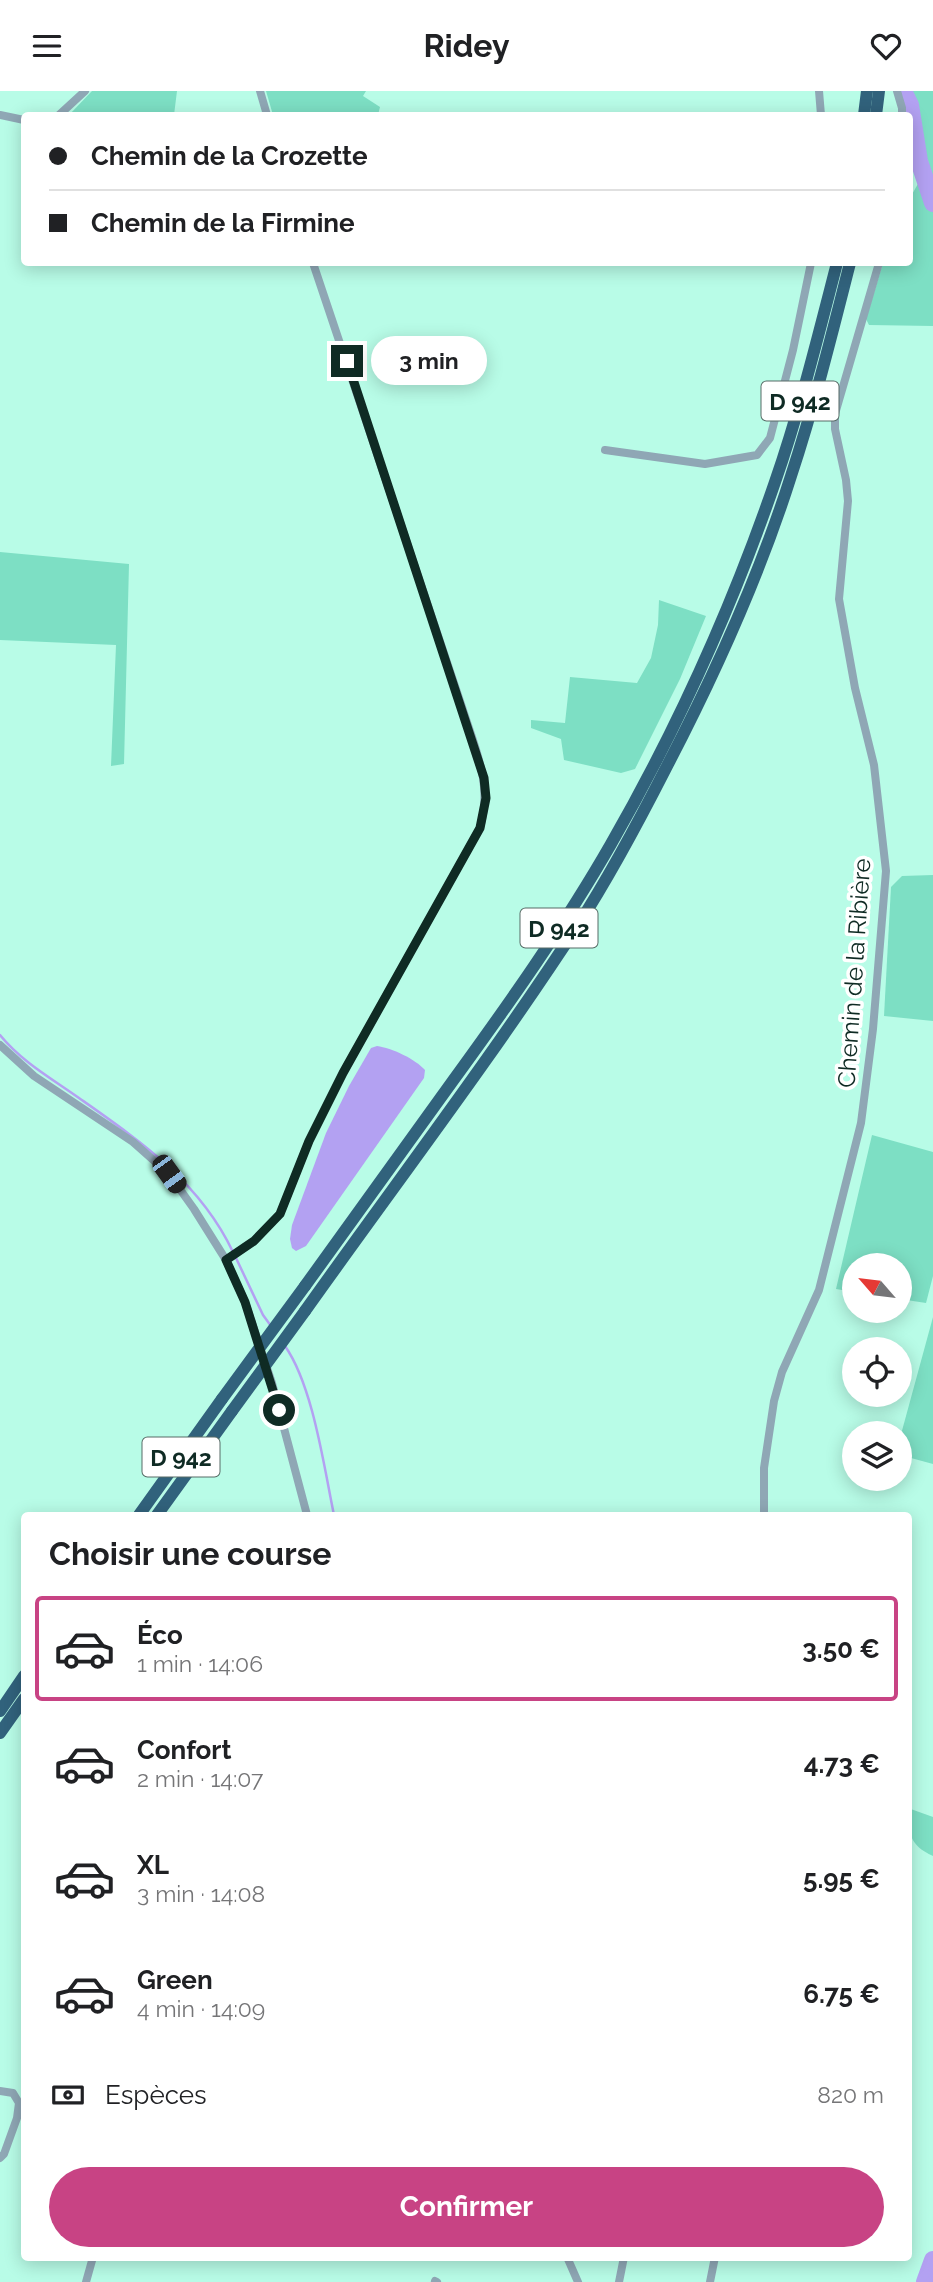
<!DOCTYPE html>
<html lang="fr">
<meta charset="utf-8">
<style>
:root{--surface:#fff;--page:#f2f2f2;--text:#202124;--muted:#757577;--line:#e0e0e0;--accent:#c84384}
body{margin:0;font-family:Raleway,sans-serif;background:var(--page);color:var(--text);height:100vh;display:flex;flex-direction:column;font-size:26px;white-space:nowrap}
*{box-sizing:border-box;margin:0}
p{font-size:23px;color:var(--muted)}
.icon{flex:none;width:38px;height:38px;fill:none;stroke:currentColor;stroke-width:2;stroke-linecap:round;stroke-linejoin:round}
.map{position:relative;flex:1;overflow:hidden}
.drawer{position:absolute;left:21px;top:1421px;width:891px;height:749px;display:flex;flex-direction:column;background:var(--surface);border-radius:7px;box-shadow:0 4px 18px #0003}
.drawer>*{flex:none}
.hud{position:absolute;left:21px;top:21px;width:892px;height:154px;border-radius:7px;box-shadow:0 4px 18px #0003;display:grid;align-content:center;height:154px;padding:0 28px;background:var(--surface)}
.needle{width:46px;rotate:298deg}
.controls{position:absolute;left:842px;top:1162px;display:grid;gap:14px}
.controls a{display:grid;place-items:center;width:70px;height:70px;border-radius:50%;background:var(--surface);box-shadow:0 4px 18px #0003;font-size:35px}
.end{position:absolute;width:32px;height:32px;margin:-16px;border:9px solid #0f2b24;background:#fff;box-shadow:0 0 0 4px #fff}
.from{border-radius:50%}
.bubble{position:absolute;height:49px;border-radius:24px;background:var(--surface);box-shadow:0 4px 18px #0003;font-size:23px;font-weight:700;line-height:49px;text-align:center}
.car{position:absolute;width:21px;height:42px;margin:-21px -10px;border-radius:9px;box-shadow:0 0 5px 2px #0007;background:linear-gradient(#222 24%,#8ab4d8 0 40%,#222 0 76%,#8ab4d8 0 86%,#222 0)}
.hud b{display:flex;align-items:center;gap:24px;height:66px;font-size:26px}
.hud b+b{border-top:2px solid var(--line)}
.hud i{width:18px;height:18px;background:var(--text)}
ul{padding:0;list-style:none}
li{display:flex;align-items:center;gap:21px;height:105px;margin:0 14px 10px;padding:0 14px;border:4px solid transparent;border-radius:7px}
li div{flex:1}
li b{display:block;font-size:26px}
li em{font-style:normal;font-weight:700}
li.on{border-color:var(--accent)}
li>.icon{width:63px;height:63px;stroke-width:1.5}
h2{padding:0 28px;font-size:32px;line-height:84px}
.pay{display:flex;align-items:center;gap:18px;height:77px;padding:0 28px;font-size:26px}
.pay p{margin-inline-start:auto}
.button{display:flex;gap:14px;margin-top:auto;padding:14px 28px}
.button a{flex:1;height:80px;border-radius:42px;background:var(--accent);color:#fff;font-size:28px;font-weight:700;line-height:80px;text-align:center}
header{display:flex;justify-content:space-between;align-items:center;height:91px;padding:0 28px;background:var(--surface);font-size:32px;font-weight:700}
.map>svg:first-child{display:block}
.green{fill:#7ddfc4}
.water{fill:#b3a1f2}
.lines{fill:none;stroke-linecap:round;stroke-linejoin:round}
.stream{stroke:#b3a1f2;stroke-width:2.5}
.river{stroke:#b3a1f2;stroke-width:18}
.minor{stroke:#8fa7b5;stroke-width:8}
.trunk{stroke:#31627c;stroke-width:12}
.trunk-bridge{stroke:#31627c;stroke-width:12}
.route{stroke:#0f2b24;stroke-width:9}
.labels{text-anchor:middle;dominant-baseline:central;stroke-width:7;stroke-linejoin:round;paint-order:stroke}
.shield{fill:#fff;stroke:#576b66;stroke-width:2}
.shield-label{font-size:23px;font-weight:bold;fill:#0f2b24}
.street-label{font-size:24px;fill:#0f2b24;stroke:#fff}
</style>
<header><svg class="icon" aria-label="menu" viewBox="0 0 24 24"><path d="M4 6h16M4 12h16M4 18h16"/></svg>Ridey<svg class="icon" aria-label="heart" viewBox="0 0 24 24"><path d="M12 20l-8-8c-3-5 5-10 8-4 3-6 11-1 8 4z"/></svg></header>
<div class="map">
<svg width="933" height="2191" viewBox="0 0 933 2191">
<rect width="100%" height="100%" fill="#b8fce7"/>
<g class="green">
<path d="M 92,0 L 177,0 L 174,24 L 69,24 Z"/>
<path d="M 266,0 L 366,0 L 363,5 L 380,16 L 378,24 L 273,24 Z"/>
<path d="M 902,0 L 933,0 L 933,235 L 869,234 L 866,228 L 883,172 L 910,172 L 910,107 L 929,73 Z"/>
<path d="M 0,461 L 129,473 L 124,673 L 111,675 L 116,554 L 0,549 Z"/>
<path d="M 659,509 L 706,525 L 680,588 L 635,678 L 621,682 L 564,669 L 561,648 L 531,637 L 531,629 L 565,632 L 570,586 L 637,592 L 651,567 L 658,534 Z"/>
<path d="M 933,784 L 933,930 L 884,925 L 891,796 L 902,785 Z"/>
<path d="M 872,1044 L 933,1061 L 933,1185 L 926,1212 L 900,1208 L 900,1174 L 854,1174 L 854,1201 L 836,1198 Z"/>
<path d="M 933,1226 L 933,1373 L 900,1364 L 900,1347 Z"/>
<path d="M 908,1717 L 933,1726 L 933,1765 C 909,1754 908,1742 908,1717 Z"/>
</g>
<path class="water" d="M 377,955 C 392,957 415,968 425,979 L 424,987 L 306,1155 L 296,1160 L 292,1157 L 290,1148 L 292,1134 L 326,1042 L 349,995 L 371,957 Z"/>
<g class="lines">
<g class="stream">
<path d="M 0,944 C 22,971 51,987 79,1007 C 140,1050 200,1091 233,1161"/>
<path d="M 236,1167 L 263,1224 L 271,1235"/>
<path d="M 285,1255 C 313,1295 324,1376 334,1424"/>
</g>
<g class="river">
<path d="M 903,0 L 910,14 L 919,70 L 933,112"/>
<path d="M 925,2191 L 933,2169"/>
</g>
<g class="minor">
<path d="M 260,0 L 267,24"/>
<path d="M 819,0 L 821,24"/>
<path d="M 897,0 L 902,17 L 902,24"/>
<path d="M 0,24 L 24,29"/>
<path d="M 59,24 L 85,0"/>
<path d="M 605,359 L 705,373 L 757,364 L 770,347 L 793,259 L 811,172"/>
<path d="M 0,954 L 34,985 L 133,1051 L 169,1083 L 194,1118 L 226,1169 L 245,1211 L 272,1292 L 307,1424"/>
<path d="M 226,1169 L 254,1150 L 280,1123 L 309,1050 L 343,982 L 480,737 C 493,692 475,658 462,616 L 313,172"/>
<path d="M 764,1424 L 764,1377 L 774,1310 L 782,1281 L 819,1199 L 861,1032 L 873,938 L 886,780 L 874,674 L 855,597 L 839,508 L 848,410 L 846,389 L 835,338 L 835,323 L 879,172"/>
<path d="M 0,2000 L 13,2002 L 19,2012 L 17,2027 L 4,2063 L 0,2067"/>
<path d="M 567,2166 L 578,2191"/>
<path d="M 435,2190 L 437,2191"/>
<path d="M 86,2191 L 93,2166"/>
<path d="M 619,2191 L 624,2166"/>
<path d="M 710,2191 L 715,2166"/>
</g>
<g class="trunk">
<path d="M 864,24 L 867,0"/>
<path d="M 876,24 L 879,0"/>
<path d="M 305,1195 C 354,1127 403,1059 452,991 C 508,914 564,835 611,753 C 677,638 732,516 775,391 C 800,319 818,245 837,172"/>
<path d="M 305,1220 C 396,1092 492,966 578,834 C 611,783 639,730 666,677 C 715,583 759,486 791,385 C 814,315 832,243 850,172"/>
<path d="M 139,1424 L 222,1308"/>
<path d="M 157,1424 L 232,1320"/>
<path d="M 0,1620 L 24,1585"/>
<path d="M 0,1642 L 24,1608"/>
</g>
<g class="trunk-bridge">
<path d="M 222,1308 L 305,1195"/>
<path d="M 232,1320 L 305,1220"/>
</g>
</g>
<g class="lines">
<path class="route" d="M 279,1319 L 245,1211 L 226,1169 L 254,1150 L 280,1123 L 309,1050 L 343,982 L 480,737 L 486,707 L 484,687 L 347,270"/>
</g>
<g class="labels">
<g class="shield">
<rect x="761.5" y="290.5" width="77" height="39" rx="5"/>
<rect x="520.5" y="817.5" width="77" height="39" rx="5"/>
<rect x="142.5" y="1346.5" width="77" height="39" rx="5"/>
</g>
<g class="shield-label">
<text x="800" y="310">D 942</text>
<text x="559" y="837">D 942</text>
<text x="181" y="1366">D 942</text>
</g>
<g class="street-label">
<text transform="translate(854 882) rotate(-86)">Chemin de la Ribière</text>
</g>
</g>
</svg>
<div class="controls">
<a><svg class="needle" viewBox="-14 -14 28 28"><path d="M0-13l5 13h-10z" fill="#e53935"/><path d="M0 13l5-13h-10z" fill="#757577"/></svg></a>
<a><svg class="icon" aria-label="locate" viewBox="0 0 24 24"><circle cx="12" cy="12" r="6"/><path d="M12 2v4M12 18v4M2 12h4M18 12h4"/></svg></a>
<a><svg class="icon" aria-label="layers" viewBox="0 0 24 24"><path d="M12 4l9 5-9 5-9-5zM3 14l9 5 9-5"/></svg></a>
</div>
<i class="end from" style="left:279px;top:1319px"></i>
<i class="end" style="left:347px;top:270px"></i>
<div class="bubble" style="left:371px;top:245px;width:116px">3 min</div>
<i class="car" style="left:169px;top:1083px;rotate:144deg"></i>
<div class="hud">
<b><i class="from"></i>Chemin de la Crozette</b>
<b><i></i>Chemin de la Firmine</b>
</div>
<section class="drawer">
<h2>Choisir une course</h2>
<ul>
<li class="on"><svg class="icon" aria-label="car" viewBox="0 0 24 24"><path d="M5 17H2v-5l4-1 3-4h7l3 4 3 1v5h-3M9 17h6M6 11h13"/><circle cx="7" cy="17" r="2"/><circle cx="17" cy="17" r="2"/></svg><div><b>Éco</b><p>1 min · 14:06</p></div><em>3.50 €</em></li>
<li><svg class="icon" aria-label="car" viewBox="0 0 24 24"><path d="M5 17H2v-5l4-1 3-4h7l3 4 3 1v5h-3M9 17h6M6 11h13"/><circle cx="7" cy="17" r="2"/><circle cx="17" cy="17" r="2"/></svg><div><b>Confort</b><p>2 min · 14:07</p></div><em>4.73 €</em></li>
<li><svg class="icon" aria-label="car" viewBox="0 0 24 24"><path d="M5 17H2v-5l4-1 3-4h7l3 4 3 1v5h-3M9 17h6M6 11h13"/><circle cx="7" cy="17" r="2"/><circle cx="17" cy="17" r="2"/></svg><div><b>XL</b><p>3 min · 14:08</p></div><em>5.95 €</em></li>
<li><svg class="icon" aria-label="car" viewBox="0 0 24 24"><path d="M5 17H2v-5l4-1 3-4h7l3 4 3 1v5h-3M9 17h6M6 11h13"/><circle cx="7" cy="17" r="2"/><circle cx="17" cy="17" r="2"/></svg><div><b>Green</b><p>4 min · 14:09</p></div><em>6.75 €</em></li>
</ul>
<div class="pay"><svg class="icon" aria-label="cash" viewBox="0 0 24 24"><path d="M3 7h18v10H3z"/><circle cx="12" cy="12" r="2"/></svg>Espèces<p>820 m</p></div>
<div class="button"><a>Confirmer</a></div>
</section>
</div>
